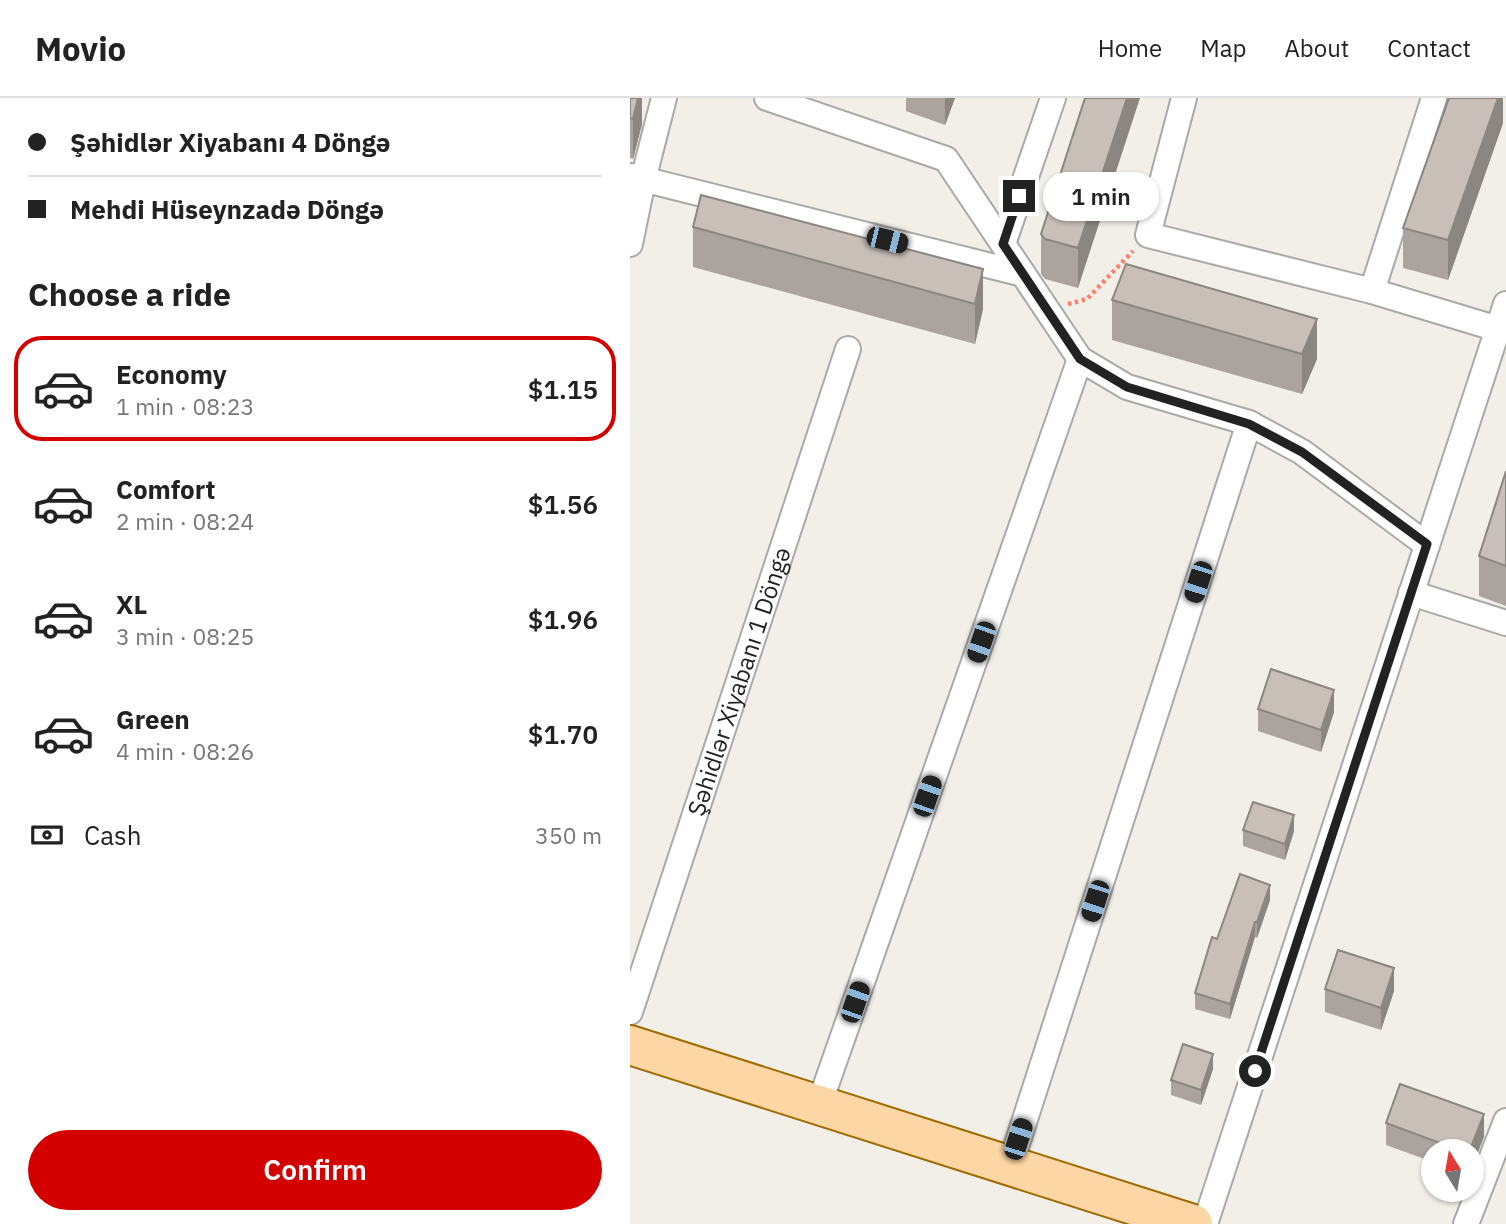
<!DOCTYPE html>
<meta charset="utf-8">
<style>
:root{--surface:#fff;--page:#f6f6f6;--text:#222;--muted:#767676;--line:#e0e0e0;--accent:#d40000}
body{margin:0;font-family:"IBM Plex Sans",sans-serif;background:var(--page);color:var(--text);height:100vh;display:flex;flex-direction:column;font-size:26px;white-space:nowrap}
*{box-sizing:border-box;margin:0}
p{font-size:23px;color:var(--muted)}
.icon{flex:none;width:38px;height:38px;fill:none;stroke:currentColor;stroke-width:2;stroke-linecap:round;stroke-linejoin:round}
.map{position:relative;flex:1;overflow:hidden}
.details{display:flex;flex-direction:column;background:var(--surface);width:630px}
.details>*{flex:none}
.hud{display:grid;align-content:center;height:154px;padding:0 28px;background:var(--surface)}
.needle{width:46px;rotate:349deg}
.buttons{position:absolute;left:791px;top:1041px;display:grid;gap:14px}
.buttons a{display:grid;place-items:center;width:63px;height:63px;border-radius:50%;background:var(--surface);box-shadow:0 2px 5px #0004;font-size:35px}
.end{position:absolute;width:32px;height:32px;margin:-16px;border:9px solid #222;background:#fff;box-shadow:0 0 0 4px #fff}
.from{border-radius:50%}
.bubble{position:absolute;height:49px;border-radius:24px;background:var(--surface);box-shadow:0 2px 5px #0004;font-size:23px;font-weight:600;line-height:49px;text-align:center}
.car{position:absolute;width:21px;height:42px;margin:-21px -10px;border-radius:9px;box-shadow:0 0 5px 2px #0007;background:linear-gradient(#222 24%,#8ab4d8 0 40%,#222 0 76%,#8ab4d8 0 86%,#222 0)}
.hud b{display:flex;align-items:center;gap:24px;height:66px;font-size:26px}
.hud b+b{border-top:2px solid var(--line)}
.hud i{width:18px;height:18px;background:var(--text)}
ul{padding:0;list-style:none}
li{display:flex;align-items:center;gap:21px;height:105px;margin:0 14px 10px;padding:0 14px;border:4px solid transparent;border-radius:28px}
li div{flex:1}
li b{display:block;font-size:26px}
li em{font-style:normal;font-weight:600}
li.selected{border-color:var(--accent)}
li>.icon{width:63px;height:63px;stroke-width:1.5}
h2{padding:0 28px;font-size:32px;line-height:84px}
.pay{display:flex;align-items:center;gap:18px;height:77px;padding:0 28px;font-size:26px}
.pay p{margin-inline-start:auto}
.action{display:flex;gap:14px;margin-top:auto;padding:14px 28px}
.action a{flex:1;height:80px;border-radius:42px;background:var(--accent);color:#fff;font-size:28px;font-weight:600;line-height:80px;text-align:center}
header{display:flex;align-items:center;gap:42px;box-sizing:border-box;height:98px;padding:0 35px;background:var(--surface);border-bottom:2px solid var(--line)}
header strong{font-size:33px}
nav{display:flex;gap:38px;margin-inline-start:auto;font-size:24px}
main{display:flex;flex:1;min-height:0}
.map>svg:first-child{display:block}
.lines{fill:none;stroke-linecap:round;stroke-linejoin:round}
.minor-casing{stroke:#a9a9a9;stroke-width:28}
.primary-casing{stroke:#a06b00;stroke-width:42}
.path{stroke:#fa8072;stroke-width:4.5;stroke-dasharray:3.5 3.5;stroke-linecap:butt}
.minor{stroke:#fff;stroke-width:24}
.primary{stroke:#fcd6a4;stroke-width:38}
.wall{fill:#aba49e}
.shaded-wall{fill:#8b8681}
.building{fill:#c7bfb8;stroke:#8b8681;stroke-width:2}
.route{stroke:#222;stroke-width:9}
.labels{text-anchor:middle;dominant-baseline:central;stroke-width:5;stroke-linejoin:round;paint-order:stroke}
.street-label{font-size:24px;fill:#222;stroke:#fff}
</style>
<header>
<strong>Movio</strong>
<nav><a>Home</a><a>Map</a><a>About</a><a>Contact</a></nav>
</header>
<main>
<section class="details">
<div class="hud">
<b><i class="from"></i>Şəhidlər Xiyabanı 4 Döngə</b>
<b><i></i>Mehdi Hüseynzadə Döngə</b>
</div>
<h2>Choose a ride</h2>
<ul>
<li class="selected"><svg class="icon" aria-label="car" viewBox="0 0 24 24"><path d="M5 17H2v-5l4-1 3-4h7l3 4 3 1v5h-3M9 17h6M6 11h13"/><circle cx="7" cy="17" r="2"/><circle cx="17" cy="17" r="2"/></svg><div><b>Economy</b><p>1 min · 08:23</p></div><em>$1.15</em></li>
<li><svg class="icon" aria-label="car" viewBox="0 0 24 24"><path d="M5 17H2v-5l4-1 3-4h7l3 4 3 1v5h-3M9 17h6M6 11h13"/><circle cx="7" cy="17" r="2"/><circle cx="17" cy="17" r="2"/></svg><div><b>Comfort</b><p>2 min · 08:24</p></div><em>$1.56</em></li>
<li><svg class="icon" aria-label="car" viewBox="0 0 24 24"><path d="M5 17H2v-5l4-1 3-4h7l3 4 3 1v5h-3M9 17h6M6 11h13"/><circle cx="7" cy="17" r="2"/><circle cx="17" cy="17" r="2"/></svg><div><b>XL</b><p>3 min · 08:25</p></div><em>$1.96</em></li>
<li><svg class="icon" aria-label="car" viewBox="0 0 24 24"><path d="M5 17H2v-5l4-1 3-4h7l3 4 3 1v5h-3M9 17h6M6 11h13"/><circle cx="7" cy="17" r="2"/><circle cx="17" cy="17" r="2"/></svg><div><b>Green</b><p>4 min · 08:26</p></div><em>$1.70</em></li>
</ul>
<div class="pay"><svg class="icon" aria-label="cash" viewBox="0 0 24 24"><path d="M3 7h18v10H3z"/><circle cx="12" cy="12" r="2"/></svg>Cash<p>350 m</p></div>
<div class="action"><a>Confirm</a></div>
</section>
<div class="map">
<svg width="876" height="1126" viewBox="0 0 876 1126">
<rect width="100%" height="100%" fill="#f2efe9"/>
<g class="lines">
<g class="minor-casing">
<g id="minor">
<path d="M 137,0 L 316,61 L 450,261 L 497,289 L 619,325 L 672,354 L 797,447"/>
<path d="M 554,0 L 518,137 L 742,193 L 868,231"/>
<path d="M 0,78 L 393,176"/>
<path d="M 0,146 L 13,82 L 34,0"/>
<path d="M 373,146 L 423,0"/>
<path d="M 742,193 L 804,0"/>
<path d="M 781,495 L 876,525"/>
<path id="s1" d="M 0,914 L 218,251"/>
<path d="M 189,1007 L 450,261"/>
<path d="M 380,1068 L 619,325"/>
<path d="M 575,1126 L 876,206"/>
<path d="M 836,1126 L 876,1023"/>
</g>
</g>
<g class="primary-casing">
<path id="primary" d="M 0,947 L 563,1126"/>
</g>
<path class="path" d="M 438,206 L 457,201 L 503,153"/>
<use href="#minor" class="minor"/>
<use href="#primary" class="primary"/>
</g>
<g class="wall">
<path d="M 0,0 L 12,0 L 12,26 L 3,61 L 0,60 Z"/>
<path d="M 276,0 L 325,0 L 315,27 L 276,13 Z"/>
<path d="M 455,0 L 448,190 L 415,181 L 411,176 L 411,136 Z"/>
<path d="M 873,0 L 873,25 L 818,182 L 773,170 L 773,130 Z"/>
<path d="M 63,129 L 353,171 L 353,211 L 345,246 L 63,169 Z"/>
<path d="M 482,202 L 687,221 L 687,261 L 672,296 L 482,242 Z"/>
<path d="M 876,373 L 876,508 L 849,498 L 849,458 Z"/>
<path d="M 628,611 L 704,614 L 691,654 L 628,633 Z"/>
<path d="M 613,732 L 664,733 L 655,762 L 613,748 Z"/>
<path d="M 640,802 L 627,840 L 625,839 L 600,921 L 565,911 L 565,895 Z"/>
<path d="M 695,891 L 764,893 L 751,932 L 695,914 Z"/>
<path d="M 583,971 L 571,1007 L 541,997 L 541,982 Z"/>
<path d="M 756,1025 L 854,1039 L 842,1054 L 803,1054 L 803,1064 L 756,1047 Z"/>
</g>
<g class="shaded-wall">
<path d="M 8,0 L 12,0 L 12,26 L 3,61 L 3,21 Z"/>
<path d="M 315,0 L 325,0 L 315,27 Z"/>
<path d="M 497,0 L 510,0 L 448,190 L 448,150 Z"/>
<path d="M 868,0 L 873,0 L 873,25 L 818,182 L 818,142 Z"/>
<path d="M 353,171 L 353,211 L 345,246 L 345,206 Z"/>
<path d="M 687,221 L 687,261 L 672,296 L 672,256 Z"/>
<path d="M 704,592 L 704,614 L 691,654 L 691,632 Z"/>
<path d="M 664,717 L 664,733 L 655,762 L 655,746 Z"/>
<path d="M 640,787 L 640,802 L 627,840 L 627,824 Z"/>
<path d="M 625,824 L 625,839 L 600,921 L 600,906 Z"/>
<path d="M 764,870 L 764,893 L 751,932 L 751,910 Z"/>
<path d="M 583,956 L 583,971 L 571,1007 L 571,992 Z"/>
<path d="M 854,1016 L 854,1039 L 842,1070 L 842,1054 L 839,1054 Z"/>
</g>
<g class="building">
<path d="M 0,0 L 8,0 L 3,21 L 0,20 Z"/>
<path d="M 455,0 L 497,0 L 448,150 L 415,141 L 411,136 Z"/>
<path d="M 819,0 L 868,0 L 818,142 L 773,130 Z"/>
<path d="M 71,97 L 353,171 L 345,206 L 63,129 Z"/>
<path d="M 496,166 L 687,221 L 672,256 L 482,202 Z"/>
<path d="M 876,373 L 876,468 L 849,458 Z"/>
<path d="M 641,571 L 704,592 L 691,632 L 628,611 Z"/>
<path d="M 623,704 L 664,717 L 655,746 L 613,732 Z"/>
<path d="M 610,776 L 640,787 L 627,824 L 625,824 L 600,906 L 565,895 L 582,839 L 587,841 Z"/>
<path d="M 708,852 L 764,870 L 751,910 L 695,891 Z"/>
<path d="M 553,946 L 583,956 L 571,992 L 541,982 Z"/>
<path d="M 770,986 L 854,1016 L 839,1054 L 834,1054 L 756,1025 Z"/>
</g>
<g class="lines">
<path class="route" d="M 389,98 L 373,146 L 450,261 L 497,289 L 619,326 L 672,354 L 797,446 L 625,973"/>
</g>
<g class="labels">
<g class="street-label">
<text stroke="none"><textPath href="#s1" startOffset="348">Şəhidlər Xiyabanı 1 Döngə</textPath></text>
</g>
</g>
</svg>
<div class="buttons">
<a><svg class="needle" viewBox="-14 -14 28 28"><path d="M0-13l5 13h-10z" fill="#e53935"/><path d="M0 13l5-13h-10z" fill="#767676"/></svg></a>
</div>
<i class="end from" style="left:625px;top:973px"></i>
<i class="end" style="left:389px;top:98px"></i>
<div class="bubble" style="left:413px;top:74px;width:116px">1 min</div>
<i class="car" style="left:257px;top:142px;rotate:104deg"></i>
<i class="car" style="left:568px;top:484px;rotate:198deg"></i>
<i class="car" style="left:351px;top:544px;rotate:199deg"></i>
<i class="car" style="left:297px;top:698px;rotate:19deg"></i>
<i class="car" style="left:465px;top:803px;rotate:198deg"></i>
<i class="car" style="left:225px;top:904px;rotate:19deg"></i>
<i class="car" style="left:388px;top:1041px;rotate:18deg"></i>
</div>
</main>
